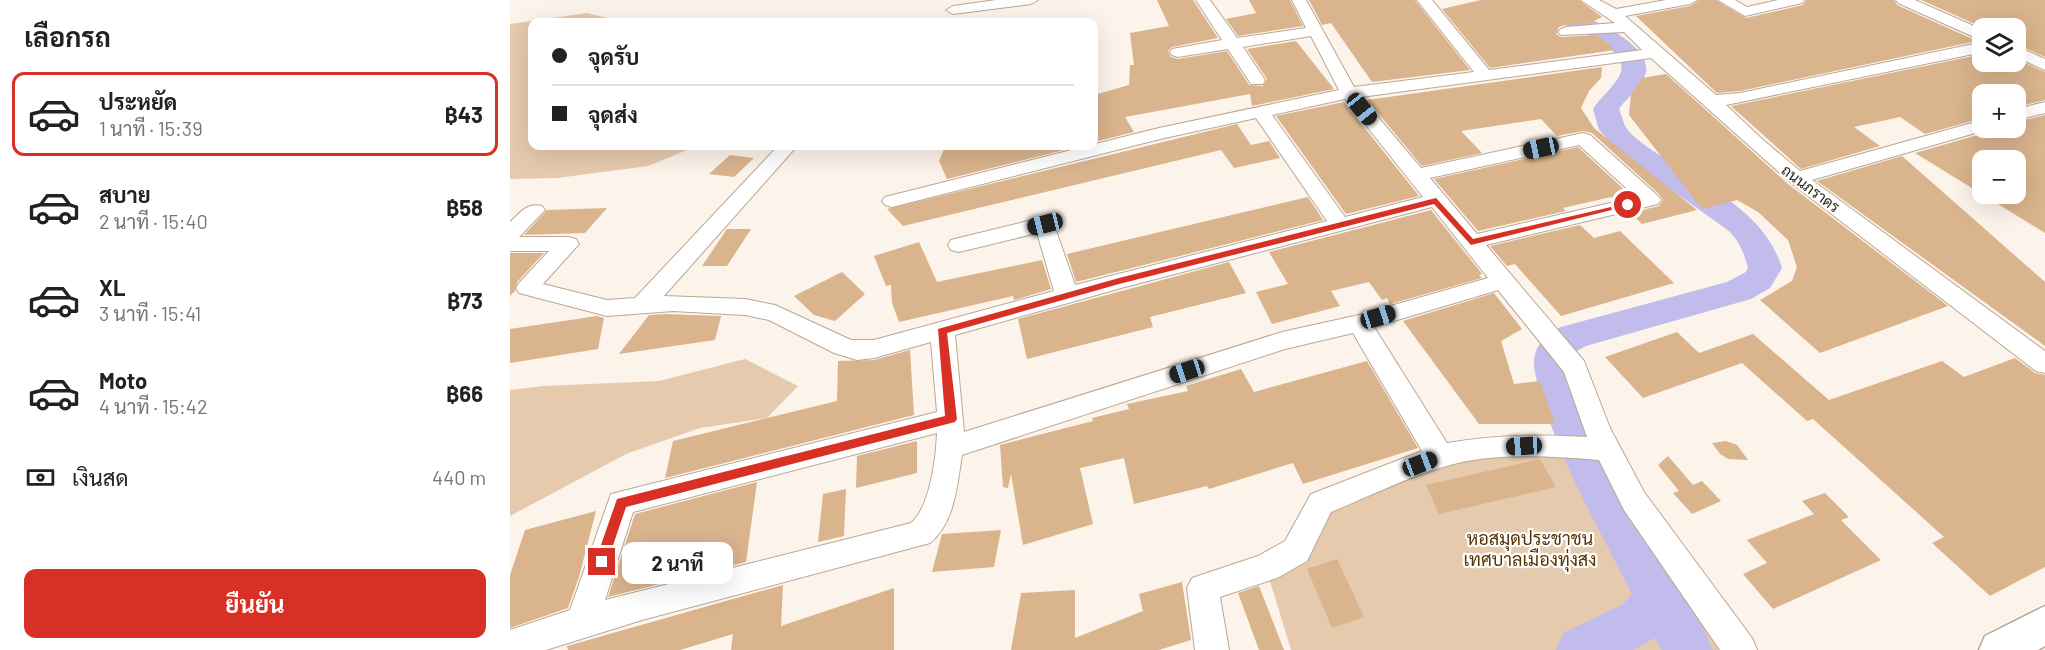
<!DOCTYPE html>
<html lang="th">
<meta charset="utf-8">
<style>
:root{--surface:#fff;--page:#f6f6f6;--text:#222;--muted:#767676;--line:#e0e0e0;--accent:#d93025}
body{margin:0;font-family:Barlow,Sarabun,sans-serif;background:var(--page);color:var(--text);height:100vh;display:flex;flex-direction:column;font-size:22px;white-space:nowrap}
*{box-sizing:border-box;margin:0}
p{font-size:20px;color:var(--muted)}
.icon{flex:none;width:33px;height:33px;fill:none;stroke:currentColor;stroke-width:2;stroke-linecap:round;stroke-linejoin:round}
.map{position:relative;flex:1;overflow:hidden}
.side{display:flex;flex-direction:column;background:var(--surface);width:510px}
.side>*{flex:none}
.banner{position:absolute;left:18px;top:18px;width:570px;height:132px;border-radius:12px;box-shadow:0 6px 24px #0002;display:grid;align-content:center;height:132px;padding:0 24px;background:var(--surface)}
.controls{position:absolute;left:1462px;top:18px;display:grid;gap:12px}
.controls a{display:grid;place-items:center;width:54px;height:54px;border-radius:12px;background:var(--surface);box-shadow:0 6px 24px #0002;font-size:30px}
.end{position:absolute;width:27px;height:27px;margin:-14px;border:8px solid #d93025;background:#fff;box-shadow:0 0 0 3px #fff}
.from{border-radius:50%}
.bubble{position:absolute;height:42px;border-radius:12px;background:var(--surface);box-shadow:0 6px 24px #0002;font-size:20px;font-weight:700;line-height:42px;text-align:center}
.car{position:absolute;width:18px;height:36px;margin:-18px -9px;border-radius:8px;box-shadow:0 0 4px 2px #0007;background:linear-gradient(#222 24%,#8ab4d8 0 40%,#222 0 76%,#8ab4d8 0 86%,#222 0)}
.banner b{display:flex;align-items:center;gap:21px;height:57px;font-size:22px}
.banner b+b{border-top:2px solid var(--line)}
.banner i{width:15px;height:15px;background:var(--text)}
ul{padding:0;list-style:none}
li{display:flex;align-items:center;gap:18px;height:84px;margin:0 12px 9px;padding:0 12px;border:3px solid transparent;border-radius:12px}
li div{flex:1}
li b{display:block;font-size:22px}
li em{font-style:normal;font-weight:700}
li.active{border-color:var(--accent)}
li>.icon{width:54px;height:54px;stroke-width:1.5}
h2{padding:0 24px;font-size:27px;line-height:72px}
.pay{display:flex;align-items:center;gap:15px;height:66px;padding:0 24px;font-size:22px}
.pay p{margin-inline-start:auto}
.cta{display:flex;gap:12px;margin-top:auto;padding:12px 24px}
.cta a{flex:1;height:69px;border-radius:12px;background:var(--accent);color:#fff;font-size:24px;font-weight:700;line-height:69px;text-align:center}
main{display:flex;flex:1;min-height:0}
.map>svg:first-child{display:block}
.green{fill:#e6caae}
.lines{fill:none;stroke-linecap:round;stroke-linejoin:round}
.river{fill:#c2bcec;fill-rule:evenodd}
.building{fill:#d9b48d;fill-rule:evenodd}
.minor-casing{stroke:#bba792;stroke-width:2}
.tertiary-casing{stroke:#bba792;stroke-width:3}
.minor{fill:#fff;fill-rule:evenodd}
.tertiary{fill:#fff;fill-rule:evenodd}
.route{fill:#d93025}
.labels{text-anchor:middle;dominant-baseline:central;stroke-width:4.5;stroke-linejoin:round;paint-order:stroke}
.street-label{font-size:15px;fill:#2c241c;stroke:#fff}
.near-park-label{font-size:18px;fill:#583403;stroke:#fff}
</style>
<main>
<section class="side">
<h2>เลือกรถ</h2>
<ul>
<li class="active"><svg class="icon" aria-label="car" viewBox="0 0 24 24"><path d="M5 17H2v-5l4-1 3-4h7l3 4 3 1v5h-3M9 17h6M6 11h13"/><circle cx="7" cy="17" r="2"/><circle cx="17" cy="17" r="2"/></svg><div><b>ประหยัด</b><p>1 นาที · 15:39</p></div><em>฿43</em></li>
<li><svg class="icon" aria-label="car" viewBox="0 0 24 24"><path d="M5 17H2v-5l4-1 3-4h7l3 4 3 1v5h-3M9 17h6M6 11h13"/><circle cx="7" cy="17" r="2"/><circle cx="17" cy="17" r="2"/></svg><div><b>สบาย</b><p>2 นาที · 15:40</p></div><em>฿58</em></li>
<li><svg class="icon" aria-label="car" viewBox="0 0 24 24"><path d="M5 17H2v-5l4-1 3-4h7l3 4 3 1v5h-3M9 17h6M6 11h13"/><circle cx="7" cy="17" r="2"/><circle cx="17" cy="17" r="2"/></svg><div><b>XL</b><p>3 นาที · 15:41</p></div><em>฿73</em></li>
<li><svg class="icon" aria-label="car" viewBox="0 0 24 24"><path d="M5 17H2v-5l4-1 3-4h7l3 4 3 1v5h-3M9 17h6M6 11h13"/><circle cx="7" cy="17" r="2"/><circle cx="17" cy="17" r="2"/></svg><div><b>Moto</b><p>4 นาที · 15:42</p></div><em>฿66</em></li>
</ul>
<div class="pay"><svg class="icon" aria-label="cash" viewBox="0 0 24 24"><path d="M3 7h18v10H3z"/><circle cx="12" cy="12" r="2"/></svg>เงินสด<p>440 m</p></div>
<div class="cta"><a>ยืนยัน</a></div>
</section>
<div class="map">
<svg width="1535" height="650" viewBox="0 0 1535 650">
<rect width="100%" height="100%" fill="#fcf3ea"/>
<g class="green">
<path d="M 77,13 L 113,22 L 224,19 L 277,22 L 22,22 L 22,146 L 187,146 L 138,166 L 47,178 L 0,179 L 0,24 Z"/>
<path d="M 235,359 L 288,386 L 257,418 L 190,428 L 116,454 L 0,516 L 0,390 L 34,386 L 149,381 Z"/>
<path d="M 1097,449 L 1230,650 L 781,650 L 756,568 L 811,503 L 930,456 Z"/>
</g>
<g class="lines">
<path class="river" d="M 989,0 C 1000,0 1011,0 1021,0 C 1048,3 1142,37 1136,72 C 1133,86 1117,97 1109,109 C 1111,114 1113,121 1115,126 C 1123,138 1139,148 1151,156 C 1196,186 1255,212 1272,268 L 1260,288 L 1241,299 L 1076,346 L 1065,352 C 1049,397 1168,585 1196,633 L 1203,650 L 1151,650 L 1145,638 L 1123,650 L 1046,650 L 1053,633 L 1113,604 L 1122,594 C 1090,531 1054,469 1033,402 C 1029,389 1024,374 1024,361 C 1025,344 1038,334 1051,327 L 1217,282 L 1236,272 L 1238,268 C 1234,253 1230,242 1219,231 L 1115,157 L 1089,130 L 1083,109 C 1090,97 1107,85 1111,72 C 1120,39 1016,12 992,5 Z"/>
</g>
<g class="building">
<path d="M 647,0 L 683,0 L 708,38 L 662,47 L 658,51 L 661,57 L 668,59 L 717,51 L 739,85 L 753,86 L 757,79 L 737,49 L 786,41 L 824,89 L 742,106 L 740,94 L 615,117 L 624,132 L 584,142 L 584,95 L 619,85 L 620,65 L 624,65 L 620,33 L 659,26 Z"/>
<path d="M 739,0 L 780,0 L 793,26 L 728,36 L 716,19 L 746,13 Z"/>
<path d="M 799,0 L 905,0 L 960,70 L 862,82 L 821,23 L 812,25 Z"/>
<path d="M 971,0 L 1069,0 L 1092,17 L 1080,23 L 1055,25 L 1049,27 L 1046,34 L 1051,37 L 1088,35 L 1105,50 L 980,68 L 932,9 Z"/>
<path d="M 1189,0 L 1206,0 L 1236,18 L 1293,5 L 1296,0 L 1384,0 L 1387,5 L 1467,41 L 1230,91 L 1207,93 L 1126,16 L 1180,6 Z"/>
<path d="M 1411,0 L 1535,0 L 1535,57 L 1506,44 L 1506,28 L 1474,28 Z"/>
<path d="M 1473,54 L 1473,62 L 1506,62 L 1506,59 L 1535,72 L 1535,100 L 1506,107 L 1506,94 L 1473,94 L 1473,118 L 1415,134 L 1390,117 L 1344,127 L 1370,146 L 1291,169 L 1221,106 Z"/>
<path d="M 1092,67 L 1091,78 L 1079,91 L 1071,108 L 1084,128 L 1187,210 L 1132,224 L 1120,213 L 1149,206 L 1153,200 L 1149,194 L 1082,133 L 1073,131 L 1047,136 L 1031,119 L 951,131 L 972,153 L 912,166 L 857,100 Z"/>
<path d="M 1156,74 L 1278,184 L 1438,306 L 1310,353 L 1250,300 L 1282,281 L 1287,267 L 1278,240 L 1248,212 L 1227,200 L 1192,209 L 1119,115 L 1121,94 L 1132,78 Z"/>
<path d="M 834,102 L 909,196 L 836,214 L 766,116 Z"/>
<path d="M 1535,115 L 1535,233 L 1405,153 L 1492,128 L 1506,128 L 1506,122 ZM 1473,160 L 1506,160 L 1506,194 L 1473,194 Z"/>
<path d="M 727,124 L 741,145 L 759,141 L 770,158 L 724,168 L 711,150 L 393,226 L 377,209 Z"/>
<path d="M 441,146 L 570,146 L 437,179 L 429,161 L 434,149 Z"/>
<path d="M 1068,147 L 1121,196 L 1105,200 L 1101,197 L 1053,208 L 1056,211 L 968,231 L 924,179 Z"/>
<path d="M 220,155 L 244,158 L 224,177 L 199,174 Z"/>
<path d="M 1392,156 L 1535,282 L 1535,346 L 1307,181 Z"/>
<path d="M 798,197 L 813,220 L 566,282 L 557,254 Z"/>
<path d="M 97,208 L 75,233 L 14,235 L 37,210 Z"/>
<path d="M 921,210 L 972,274 L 969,275 L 972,278 L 880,304 L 877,298 L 872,300 L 859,282 L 821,291 L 830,306 L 762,324 L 746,292 L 778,284 L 759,252 Z"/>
<path d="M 1070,225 L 1084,238 L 1110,231 L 1164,283 L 1051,316 L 1005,264 L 997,266 L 980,246 Z"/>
<path d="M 217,229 L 241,229 L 217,266 L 192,266 Z"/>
<path d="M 409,242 L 427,282 L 532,260 L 541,289 L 504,300 L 503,296 L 389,322 L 382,303 L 381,285 L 376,286 L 364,256 Z"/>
<path d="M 0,253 L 34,253 L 7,282 L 5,291 L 0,296 Z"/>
<path d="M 719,262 L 736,293 L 640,317 L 643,327 L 517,359 L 508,319 Z"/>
<path d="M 332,272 L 355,294 L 325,321 L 304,315 L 284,296 Z"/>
<path d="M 984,293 L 1012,329 L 991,341 L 1004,384 L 1030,381 L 1045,424 L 969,424 L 893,321 Z"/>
<path d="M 155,314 L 211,316 L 205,340 L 109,354 L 139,315 Z"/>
<path d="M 87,316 L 94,318 L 88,349 L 0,363 L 0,329 Z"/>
<path d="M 1167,332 L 1189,353 L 1243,334 L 1319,400 L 1432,361 L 1454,377 L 1505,358 L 1525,373 L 1535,375 L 1535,567 L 1480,596 L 1422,543 L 1434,537 L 1303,419 L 1297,421 L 1232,363 L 1133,398 L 1095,357 Z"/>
<path d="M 400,350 L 404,415 L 155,478 L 163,441 L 327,401 L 328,361 L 364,360 Z"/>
<path d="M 857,361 L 908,448 L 793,484 L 783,463 L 699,489 L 697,486 L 624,504 L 614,458 L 570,468 L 583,524 L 513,545 L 501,474 L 498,488 L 493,487 L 490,445 L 583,421 L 582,418 L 619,409 L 617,404 L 678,391 L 676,386 L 731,369 L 744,392 Z"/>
<path d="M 407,441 L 407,473 L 346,488 L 347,456 Z"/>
<path d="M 1216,441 L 1227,445 L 1238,460 L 1218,459 L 1210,454 L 1202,443 Z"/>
<path d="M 1158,456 L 1183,485 L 1192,481 L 1211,501 L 1182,514 L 1163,493 L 1169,491 L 1148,465 Z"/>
<path d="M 1030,459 L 1046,487 L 929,514 L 916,485 Z"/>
<path d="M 247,482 L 236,562 L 98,597 L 125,514 Z"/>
<path d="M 336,489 L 334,536 L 308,542 L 313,494 Z"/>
<path d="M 1315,493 L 1339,517 L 1331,520 L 1371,560 L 1263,609 L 1233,574 L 1257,563 L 1237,540 L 1304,514 L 1292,501 Z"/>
<path d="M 86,511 L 69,577 L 58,608 L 0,628 L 0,575 L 15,530 Z"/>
<path d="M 491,530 L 484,567 L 422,572 L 432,534 Z"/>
<path d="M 827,559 L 854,617 L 822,628 L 797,569 Z"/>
<path d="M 672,582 L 681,640 L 649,650 L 501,650 L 511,593 L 565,590 L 565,638 L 633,611 L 629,594 Z"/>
<path d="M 273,585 L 271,626 L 384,588 L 384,650 L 221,650 L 223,634 L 170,650 L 58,650 L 57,646 Z"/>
<path d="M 749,586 L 774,650 L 749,650 L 728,593 Z"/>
</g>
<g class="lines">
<g class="minor-casing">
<g id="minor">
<path d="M 486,0 L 528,0 L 521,4 L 443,14 L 436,10 L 443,6 Z"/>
<path d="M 686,0 L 700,0 L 727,38 L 796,28 L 782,0 L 796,0 L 844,87 L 964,72 L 907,0 L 922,0 L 979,70 L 1132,50 L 1114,32 L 1051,35 L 1048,32 L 1051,29 L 1056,27 L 1105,23 L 1071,0 L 1089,0 L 1106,9 L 1156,0 L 1187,0 L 1180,4 L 1115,16 L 1206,95 L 1230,93 L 1473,42 L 1473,52 L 1216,105 L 1252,139 L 1290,171 L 1473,120 L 1473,128 L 1479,129 L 1302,180 L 1535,351 L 1535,373 L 1526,371 L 1280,182 L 1141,58 L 851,97 L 911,168 L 1073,133 L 1080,135 L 1148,196 L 1151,200 L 1148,204 L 976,245 L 1074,361 L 1100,428 L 1134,492 L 1242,638 L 1247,650 L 1210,650 L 1114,510 L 1089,460 C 1038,456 982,452 933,467 C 895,478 858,497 821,512 L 797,561 L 767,578 L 710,597 L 719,650 L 685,650 L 677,588 L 682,578 L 748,556 L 775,541 L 801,494 L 912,451 L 843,333 L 775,349 L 452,455 C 447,486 445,522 420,543 L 132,620 L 36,650 L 0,650 L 0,630 L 60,610 L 101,494 L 427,412 L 421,342 L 364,358 L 347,360 L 324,353 L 259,320 L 235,315 L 163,311 L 97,316 L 9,293 L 6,288 L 9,283 L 39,251 L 0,251 L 0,222 C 10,213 17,202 32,206 L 35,210 L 9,237 L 58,237 L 66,239 L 69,244 L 33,284 L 97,300 L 125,298 L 268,146 L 287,146 L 154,296 L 235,299 L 265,305 L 341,340 L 364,340 L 544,291 L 527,233 L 449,252 L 441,250 L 438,245 L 441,240 L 449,238 L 535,217 L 542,219 L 565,285 L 817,221 L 746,118 L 650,139 L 382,207 L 375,205 L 372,201 L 375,197 L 649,128 L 829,90 L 801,36 L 733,47 L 755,80 L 753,84 L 741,84 L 718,49 L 668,57 L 662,55 L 660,52 L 662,49 L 712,40 ZM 835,99 L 913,197 L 835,217 L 762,115 ZM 1069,145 L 1126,197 L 967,234 L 920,178 ZM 922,207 L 978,278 L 849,315 L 772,332 L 454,432 L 445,335 L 611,288 ZM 988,290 L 1054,372 L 1077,437 C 1030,434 984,435 937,443 L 864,327 ZM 427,433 C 426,458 420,507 401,523 L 95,600 L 123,512 Z"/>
<path d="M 1208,0 L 1225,0 L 1237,7 L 1268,0 L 1294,0 L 1292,3 L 1235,16 Z"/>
<path d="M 1386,0 L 1405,0 L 1473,30 L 1473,41 L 1388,3 Z"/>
<path d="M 1506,46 L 1535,59 L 1535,70 L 1506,57 Z"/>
<path d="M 1535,102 L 1535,113 L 1506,120 L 1506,109 Z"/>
</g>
</g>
<g class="tertiary-casing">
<path id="tertiary" d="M 1535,606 L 1535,646 L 1528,650 L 1469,650 L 1475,636 Z"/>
</g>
<use href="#minor" class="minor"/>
<use href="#tertiary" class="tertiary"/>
</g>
<path class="route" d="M 926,198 L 963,239 L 1118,203 L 1122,205 L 961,245 L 924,204 L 609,284 L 437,333 L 447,419 L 445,422 L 116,507 L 96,566 L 87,566 L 85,562 L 107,499 L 435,416 L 428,329 L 609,278 Z"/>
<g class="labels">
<g class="street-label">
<text transform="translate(1301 188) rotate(37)">ถนนภราดร</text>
</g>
<g class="near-park-label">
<text x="1020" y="538">หอสมุดประชาชน<tspan x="1020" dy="21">เทศบาลเมืองทุ่งสง</tspan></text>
</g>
</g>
</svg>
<div class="controls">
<a><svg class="icon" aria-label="layers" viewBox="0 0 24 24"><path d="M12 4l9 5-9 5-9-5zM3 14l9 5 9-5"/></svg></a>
<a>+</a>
<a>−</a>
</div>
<i class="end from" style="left:1118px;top:205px"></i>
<i class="end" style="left:92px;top:562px"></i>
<div class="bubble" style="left:112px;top:542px;width:111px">2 นาที</div>
<i class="car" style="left:852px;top:109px;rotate:141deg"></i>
<i class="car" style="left:1031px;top:148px;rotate:258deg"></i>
<i class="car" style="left:535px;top:224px;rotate:256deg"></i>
<i class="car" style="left:868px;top:317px;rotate:73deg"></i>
<i class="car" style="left:677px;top:371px;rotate:252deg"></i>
<i class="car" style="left:1014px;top:446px;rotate:267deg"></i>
<i class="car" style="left:910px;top:464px;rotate:69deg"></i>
<div class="banner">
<b><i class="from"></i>จุดรับ</b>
<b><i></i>จุดส่ง</b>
</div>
</div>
</main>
